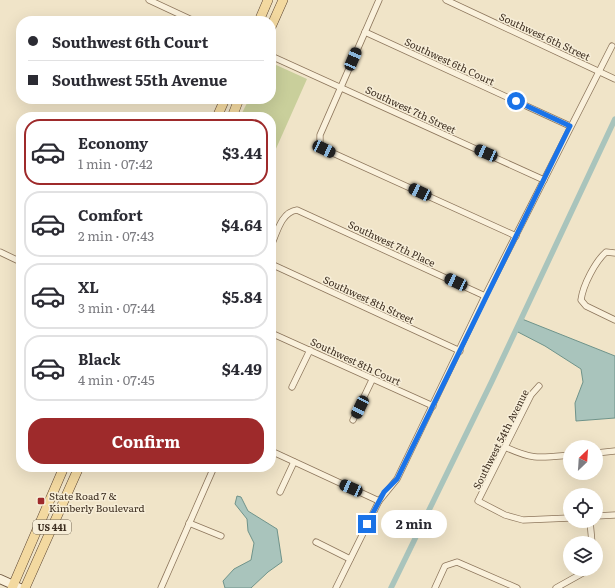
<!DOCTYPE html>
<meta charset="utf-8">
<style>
:root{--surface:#fff;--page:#f7f7f7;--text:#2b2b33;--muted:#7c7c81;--line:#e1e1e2;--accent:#9e2a2b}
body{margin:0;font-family:Literata,serif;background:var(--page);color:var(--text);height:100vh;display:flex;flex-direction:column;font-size:15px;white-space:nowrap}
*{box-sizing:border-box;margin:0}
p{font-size:13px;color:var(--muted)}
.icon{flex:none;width:22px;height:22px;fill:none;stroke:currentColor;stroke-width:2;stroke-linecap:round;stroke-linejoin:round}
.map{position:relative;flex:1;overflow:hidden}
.side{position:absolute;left:16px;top:112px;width:260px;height:360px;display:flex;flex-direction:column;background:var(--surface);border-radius:16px;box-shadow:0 4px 16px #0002}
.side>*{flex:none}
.top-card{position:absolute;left:16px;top:16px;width:260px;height:88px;border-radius:16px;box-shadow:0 4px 16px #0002;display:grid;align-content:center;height:88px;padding:0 12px;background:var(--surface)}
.needle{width:26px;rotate:25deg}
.fabs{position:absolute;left:563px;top:440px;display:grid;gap:8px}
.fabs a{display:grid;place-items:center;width:40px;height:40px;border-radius:50%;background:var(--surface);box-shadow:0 4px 16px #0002;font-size:20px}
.end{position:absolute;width:18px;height:18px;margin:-9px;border:5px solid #1a73e8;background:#fff;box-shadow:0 0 0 2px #fff}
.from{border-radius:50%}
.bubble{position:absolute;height:28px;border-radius:14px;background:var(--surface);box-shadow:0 4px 16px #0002;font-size:13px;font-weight:700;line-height:28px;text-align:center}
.car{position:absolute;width:12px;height:24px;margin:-12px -6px;border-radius:5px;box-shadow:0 0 3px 1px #0007;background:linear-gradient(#222 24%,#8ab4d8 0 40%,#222 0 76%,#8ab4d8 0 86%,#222 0)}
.top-card b{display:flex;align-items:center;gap:14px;height:38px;font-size:15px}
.top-card b+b{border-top:1px solid var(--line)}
.top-card i{width:10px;height:10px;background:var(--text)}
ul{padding:7px 0 0;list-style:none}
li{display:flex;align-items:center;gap:12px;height:66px;margin:0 8px 6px;padding:0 4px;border:2px solid var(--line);border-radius:16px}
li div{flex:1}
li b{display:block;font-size:15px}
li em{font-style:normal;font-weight:700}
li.current{border-color:var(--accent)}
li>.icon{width:36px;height:36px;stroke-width:1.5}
.primary-button{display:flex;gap:8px;margin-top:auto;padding:8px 12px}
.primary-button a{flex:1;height:46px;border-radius:16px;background:var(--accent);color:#fff;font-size:16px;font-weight:700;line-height:46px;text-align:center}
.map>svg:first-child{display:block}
.green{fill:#c9cf9b}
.water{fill:#a9c4bc;stroke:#6f938a}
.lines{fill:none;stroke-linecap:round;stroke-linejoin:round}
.canal{stroke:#a9c4bc;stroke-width:5.5}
.street-casing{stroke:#8d765c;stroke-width:7}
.secondary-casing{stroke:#6f573f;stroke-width:10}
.primary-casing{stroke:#5b4430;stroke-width:10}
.street{stroke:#faf1dc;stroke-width:5.5}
.secondary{stroke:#faf1dc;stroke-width:8}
.primary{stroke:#f3d9a0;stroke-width:9}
.route{stroke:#1a73e8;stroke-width:5}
.poi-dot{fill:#9e2a2b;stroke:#f7eed8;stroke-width:1.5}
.labels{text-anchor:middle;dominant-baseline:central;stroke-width:3;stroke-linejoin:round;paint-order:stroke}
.shield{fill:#f7eed8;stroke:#756857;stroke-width:1}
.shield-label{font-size:9px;font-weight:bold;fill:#3d2e20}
.street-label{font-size:10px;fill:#3d2e20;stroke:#f7eed8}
.poi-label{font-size:10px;fill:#3d2e20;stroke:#f7eed8;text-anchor:start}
</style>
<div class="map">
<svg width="615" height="588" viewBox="0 0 615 588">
<rect width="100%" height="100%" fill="#f0e4c8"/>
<path class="green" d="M 274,64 L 307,79 L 271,160 L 271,117 L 240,117 L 249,99 L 271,99 L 271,67 Z"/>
<g class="water">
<path d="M 522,319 L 615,356 L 615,418 L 576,421 L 575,403 L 583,382 L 581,369 L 545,346 L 516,331 Z"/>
<path d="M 237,496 L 241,497 L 248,511 L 277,529 L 282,562 L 268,572 L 251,588 L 225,588 L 223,581 L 234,569 L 251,560 L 254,543 L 248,531 L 247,519 L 235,504 Z"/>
</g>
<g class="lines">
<path class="canal" d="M 391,588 L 492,381 L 615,119"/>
<g class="street-casing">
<g id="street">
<path d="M 149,0 L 194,21"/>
<path d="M 379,0 L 320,135 L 320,143 L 324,149 L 516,236"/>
<path d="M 446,0 L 615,79"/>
<path d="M 365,32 L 570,126"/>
<path d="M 271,56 L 544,180"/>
<path d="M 271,246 C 277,233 281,212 297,210 L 485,296"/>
<path d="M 0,252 L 21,262"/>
<path d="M 615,253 L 606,252 C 595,262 583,285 581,300 L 586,306 L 615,320"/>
<path d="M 271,264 L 460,351"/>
<path d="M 271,333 L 433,406"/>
<path d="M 539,386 L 531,395 L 478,501 L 505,515 L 523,520 L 570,518"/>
<path d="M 292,387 L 310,350"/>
<path d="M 353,420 L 372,380"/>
<path d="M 505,447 C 533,460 539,458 570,455"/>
<path d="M 271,451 L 379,501"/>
<path d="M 596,453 L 615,451"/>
<path d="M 280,492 L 294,462"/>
<path d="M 596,516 L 615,515"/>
<path d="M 590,521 L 592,543"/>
<path d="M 189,523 L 221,536"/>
<path d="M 316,542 L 350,559"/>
<path d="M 161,588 L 214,467"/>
<path d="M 336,588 L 379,501 L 397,479 L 485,296 L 612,46"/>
<path d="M 435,588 L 445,566 L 457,562 L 517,588"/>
<path d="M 556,588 L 590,569"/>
</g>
</g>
<g class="secondary-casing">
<path id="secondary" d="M 0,579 L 20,588"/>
</g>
<g class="primary-casing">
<g id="primary">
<path d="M 259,21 L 268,0"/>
<path d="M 271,27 L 283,0"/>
<path d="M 217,117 L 225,99"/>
<path d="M 232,117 L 239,99"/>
<path d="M 12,588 L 64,467"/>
<path d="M 25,588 L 79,467"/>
</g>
</g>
<use href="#street" class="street"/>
<use href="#secondary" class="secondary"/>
<use href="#primary" class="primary"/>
</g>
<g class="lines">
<path class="route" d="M 367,524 L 384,492 L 397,479 L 570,126 L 516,101"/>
</g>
<rect class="poi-dot" x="37" y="497" width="8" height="8" rx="2"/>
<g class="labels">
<rect class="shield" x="33" y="520" width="38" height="14" rx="3"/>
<g class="shield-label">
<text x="52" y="527">US 441</text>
</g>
<g class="street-label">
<text transform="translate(545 36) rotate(25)">Southwest 6th Street</text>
<text transform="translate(450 61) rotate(25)">Southwest 6th Court</text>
<text transform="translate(411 109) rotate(25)">Southwest 7th Street</text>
<text transform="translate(392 243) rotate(25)">Southwest 7th Place</text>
<text transform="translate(369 299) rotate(25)">Southwest 8th Street</text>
<text transform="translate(356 361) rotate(25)">Southwest 8th Court</text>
<text transform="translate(500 439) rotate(-63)">Southwest 54th Avenue</text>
</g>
<g class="poi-label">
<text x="49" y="495">State Road 7 &amp;<tspan x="49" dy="12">Kimberly Boulevard</tspan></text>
</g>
</g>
</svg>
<div class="fabs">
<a><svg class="needle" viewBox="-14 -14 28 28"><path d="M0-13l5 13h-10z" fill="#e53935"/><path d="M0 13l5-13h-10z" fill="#7c7c81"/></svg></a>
<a><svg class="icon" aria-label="locate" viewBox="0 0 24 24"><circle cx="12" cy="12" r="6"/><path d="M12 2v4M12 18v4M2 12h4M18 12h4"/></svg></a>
<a><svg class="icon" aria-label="layers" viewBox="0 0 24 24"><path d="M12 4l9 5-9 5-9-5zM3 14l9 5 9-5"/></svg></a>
</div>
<i class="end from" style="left:516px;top:101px"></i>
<i class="end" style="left:367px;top:524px"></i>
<div class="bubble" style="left:381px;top:510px;width:66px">2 min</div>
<i class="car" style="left:353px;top:59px;rotate:23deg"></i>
<i class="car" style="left:324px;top:149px;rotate:115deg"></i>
<i class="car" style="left:486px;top:153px;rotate:294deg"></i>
<i class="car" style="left:420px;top:192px;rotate:295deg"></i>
<i class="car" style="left:456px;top:282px;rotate:295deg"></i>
<i class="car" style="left:360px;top:407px;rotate:206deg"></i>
<i class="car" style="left:351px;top:488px;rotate:294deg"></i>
<div class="top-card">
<b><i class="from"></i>Southwest 6th Court</b>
<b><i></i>Southwest 55th Avenue</b>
</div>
<section class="side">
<ul>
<li class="current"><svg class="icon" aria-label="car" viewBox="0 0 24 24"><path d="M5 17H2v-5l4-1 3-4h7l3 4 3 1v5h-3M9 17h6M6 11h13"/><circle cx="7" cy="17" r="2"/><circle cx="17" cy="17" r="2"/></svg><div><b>Economy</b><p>1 min · 07:42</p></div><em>$3.44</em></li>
<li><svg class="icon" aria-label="car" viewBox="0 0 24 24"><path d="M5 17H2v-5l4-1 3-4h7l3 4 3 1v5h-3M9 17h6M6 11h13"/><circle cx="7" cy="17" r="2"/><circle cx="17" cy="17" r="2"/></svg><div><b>Comfort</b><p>2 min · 07:43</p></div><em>$4.64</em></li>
<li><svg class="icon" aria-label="car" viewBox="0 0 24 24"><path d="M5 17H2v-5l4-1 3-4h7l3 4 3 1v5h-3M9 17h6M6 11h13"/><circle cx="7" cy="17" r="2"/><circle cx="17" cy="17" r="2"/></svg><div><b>XL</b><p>3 min · 07:44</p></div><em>$5.84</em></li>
<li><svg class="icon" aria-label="car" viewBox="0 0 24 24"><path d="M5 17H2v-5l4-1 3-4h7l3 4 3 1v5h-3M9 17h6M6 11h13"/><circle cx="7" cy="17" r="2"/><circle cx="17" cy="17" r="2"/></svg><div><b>Black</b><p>4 min · 07:45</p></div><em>$4.49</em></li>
</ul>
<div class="primary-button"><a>Confirm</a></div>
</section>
</div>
